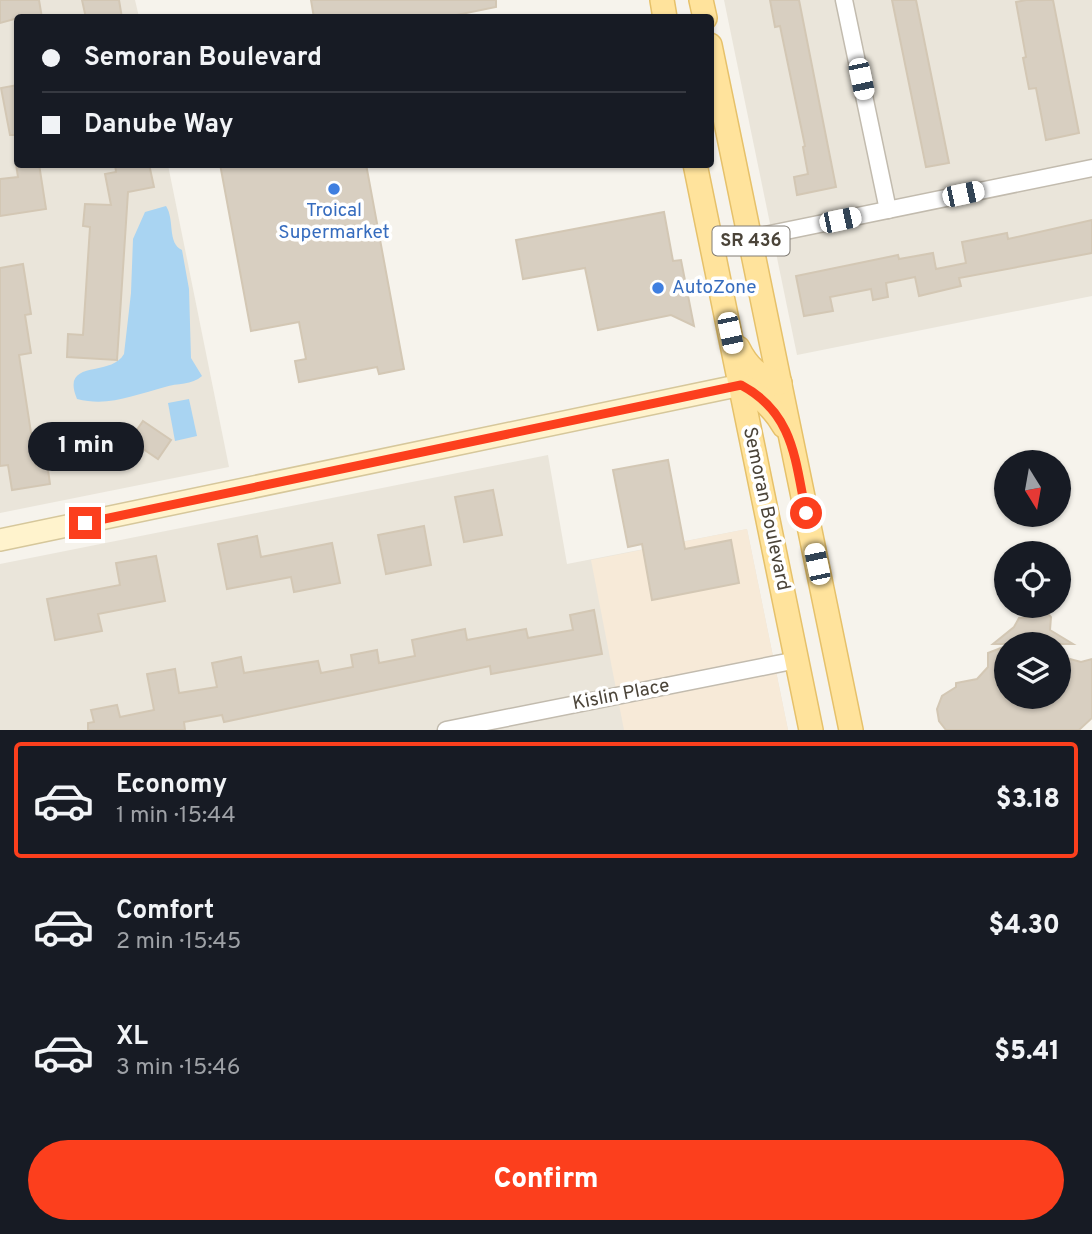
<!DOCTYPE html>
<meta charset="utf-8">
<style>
:root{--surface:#171b24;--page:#20242c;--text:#f1f3f6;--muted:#9ea1a6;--line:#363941;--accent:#fc3f1d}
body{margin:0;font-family:Overpass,sans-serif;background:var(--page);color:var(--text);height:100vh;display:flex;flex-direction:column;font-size:26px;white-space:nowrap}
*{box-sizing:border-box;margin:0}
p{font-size:23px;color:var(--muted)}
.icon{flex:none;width:38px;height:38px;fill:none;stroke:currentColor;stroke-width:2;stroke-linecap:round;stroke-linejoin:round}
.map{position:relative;height:730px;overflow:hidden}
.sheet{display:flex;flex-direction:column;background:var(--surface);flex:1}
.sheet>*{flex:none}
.guide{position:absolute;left:14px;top:14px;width:700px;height:154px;border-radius:7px;box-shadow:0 2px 5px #0004;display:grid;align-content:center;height:154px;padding:0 28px;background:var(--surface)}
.needle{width:46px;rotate:169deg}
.tools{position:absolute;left:994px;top:450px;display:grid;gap:14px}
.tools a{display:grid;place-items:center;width:77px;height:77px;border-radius:50%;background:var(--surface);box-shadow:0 2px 5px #0004;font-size:35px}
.end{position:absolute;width:32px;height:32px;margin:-16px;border:9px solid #fc3f1d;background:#fff;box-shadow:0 0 0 4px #fff}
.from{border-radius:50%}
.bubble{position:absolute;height:49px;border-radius:24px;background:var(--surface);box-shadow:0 2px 5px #0004;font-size:23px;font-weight:800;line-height:49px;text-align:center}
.car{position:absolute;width:21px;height:42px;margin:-21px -10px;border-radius:9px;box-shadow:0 0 5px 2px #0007;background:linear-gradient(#fff 24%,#345 0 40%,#fff 0 76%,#345 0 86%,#fff 0)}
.guide b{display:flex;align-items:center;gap:24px;height:66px;font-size:26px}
.guide b+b{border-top:2px solid var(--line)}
.guide i{width:18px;height:18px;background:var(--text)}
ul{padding:12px 0 0;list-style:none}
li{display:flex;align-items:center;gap:21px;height:116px;margin:0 14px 10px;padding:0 14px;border:4px solid transparent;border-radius:7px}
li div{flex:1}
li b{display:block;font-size:26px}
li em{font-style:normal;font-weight:800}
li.current{border-color:var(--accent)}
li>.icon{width:63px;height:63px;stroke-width:1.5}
.button{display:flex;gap:14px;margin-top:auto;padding:14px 28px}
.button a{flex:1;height:80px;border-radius:42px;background:var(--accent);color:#fff;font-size:28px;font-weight:800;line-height:80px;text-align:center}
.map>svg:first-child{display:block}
.residential{fill:#eae5da}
.commercial{fill:#f7ead8}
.water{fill:#a9d4f2}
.building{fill:#d8cfc1;stroke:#d3c7b4;stroke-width:2}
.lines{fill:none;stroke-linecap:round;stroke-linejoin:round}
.street-casing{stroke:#c2bbae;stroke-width:19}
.secondary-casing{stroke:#d6c79b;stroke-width:24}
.primary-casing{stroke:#e6c16a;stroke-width:26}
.street{stroke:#fff;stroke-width:16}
.secondary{stroke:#fff3cd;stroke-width:21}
.primary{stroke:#ffe39c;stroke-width:23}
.route{stroke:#fc3f1d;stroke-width:9}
.shop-dot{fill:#3f7fe0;stroke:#fff;stroke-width:2.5}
.labels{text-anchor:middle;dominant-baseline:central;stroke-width:7;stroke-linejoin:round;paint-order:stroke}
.shield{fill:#fff;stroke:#817c74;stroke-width:2}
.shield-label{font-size:18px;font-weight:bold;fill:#4b4439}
.shop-label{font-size:19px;fill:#366cbe;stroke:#fff}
.street-label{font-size:19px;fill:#4b4439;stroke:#fff}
</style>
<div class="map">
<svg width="1092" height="730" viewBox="0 0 1092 730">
<rect width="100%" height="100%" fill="#f6f3ec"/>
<g class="residential">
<path d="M 0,0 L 135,0 L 139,17 L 18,18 L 18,164 L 168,165 L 229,467 L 0,513 Z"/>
<path d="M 724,0 L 1092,0 L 1092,296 L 797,355 Z"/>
<path d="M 548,455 L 567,564 L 747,529 L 788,730 L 0,730 L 0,564 Z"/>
</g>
<path class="commercial" d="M 747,529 L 788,730 L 624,730 L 591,560 Z"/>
<g class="water">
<path d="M 166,206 C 175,220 167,243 182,250 L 189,289 L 191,358 L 202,376 C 192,385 177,383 165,387 C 134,395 109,407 77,399 C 60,358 111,378 124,354 L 131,293 L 133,239 L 145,212 Z"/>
<path d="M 189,399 L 197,436 L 175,441 L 168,403 Z"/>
</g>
<g class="building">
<path d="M 0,0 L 39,0 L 42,18 L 18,18 L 0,23 Z"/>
<path d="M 82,0 L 119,0 L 122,18 L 86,18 Z"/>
<path d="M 311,0 L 496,0 L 496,7 L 442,18 L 314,18 Z"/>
<path d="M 770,0 L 799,0 L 836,187 L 797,195 L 794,177 L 808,174 L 803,147 L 805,146 L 780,26 L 775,27 Z"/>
<path d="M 892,0 L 916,0 L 949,163 L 926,167 Z"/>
<path d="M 1026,0 L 1053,0 L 1079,133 L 1046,140 L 1036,88 L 1029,89 L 1023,58 L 1026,57 L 1016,2 Z"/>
<path d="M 18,85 L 18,135 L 10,135 L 1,88 Z"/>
<path d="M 16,164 L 39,164 L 46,209 L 0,216 L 0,179 L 18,177 Z"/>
<path d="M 115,164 L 149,164 L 154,187 L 128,192 L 117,360 L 67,357 L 68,334 L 83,335 L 90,227 L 83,226 L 85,204 L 111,205 L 105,174 L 116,172 Z"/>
<path d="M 220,164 L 366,164 L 404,369 L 379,374 L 377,367 L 299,382 L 295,361 L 306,359 L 299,322 L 251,331 Z"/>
<path d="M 664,212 L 673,261 L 681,260 L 694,326 L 671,315 L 598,330 L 585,268 L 523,279 L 516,240 Z"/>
<path d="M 1092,220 L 1092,253 L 959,278 L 961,286 L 919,296 L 915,277 L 886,283 L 888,297 L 873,300 L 871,289 L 830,297 L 833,311 L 804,316 L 796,276 L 898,255 L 899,259 L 933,253 L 936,269 L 966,263 L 962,242 L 1007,233 L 1008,239 Z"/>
<path d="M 23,264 L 31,314 L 25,315 L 31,353 L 19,355 L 36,465 L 47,463 L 50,484 L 12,490 L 8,465 L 0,466 L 0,268 Z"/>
<path d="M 143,421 L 171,440 L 158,459 L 130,440 Z"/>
<path d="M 668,460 L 685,549 L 731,540 L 739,583 L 652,600 L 642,544 L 628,547 L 613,470 Z"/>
<path d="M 493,490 L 502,535 L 464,542 L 455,497 Z"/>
<path d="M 424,526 L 431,565 L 386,574 L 378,535 Z"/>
<path d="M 257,536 L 261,557 L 332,543 L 340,583 L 294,592 L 291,577 L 227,589 L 218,544 Z"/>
<path d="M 156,556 L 165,601 L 98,614 L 102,631 L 55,640 L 47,599 L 120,585 L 116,563 Z"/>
<path d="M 1043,608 L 1051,617 L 1050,630 L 1073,644 L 993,644 L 1014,627 L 1019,618 L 1031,617 L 1035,610 Z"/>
<path d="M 594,610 L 602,654 L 491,674 L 490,666 L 224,722 L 222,715 L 184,722 L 185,730 L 88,730 L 88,723 L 94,722 L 91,710 L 117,705 L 120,717 L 154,710 L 147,674 L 175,669 L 179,693 L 217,687 L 212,663 L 241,657 L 244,673 L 318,661 L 321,673 L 353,667 L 351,655 L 377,650 L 379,663 L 415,656 L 412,640 L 465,629 L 467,640 L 526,629 L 528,638 L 573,630 L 570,615 Z"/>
<path d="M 1006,646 L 1006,696 L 1059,696 L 1059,656 L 1081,662 L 1092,659 L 1092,718 L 1079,730 L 946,730 L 939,721 L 937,709 L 942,696 L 956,687 L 956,683 L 977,679 L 988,667 L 988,653 Z"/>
</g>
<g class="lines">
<g class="street-casing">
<g id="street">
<path d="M 844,0 L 888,210"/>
<path d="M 751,238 L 1092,168"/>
<path d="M 446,730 L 797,660"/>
</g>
</g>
<g class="secondary-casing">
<path id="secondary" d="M 0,540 L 741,385"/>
</g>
<g class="primary-casing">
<g id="primary">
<path d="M 662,0 L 665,18"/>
<path d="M 701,0 L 705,18"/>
<path d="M 710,45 L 851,730"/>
<path d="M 695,164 L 811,730"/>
<path d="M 738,348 C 748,368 758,376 780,383"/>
<path d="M 741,385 C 760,395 773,407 784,426"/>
</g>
</g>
<use href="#street" class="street"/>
<use href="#secondary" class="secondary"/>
<use href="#primary" class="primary"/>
</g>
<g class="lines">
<path class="route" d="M 85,523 L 741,385 C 794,413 795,460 806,513"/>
</g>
<g class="shop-dot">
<circle cx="334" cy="189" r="7"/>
<circle cx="658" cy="288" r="7"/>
</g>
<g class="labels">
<rect class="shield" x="712.5" y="226.5" width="77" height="29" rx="5"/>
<g class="shield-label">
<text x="751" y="241">SR 436</text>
</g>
<g class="shop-label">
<text x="334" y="211">Troical<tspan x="334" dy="22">Supermarket</tspan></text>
<text x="672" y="288" text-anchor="start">AutoZone</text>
</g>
<g class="street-label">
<text transform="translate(766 509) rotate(78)">Semoran Boulevard</text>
<text transform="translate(621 695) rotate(-11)">Kislin Place</text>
</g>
</g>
</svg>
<div class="tools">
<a><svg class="needle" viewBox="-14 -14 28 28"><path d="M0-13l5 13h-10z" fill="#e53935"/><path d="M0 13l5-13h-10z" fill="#9ea1a6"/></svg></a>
<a><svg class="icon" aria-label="locate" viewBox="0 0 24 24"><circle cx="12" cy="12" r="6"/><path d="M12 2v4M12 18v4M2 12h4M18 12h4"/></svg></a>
<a><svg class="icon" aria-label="layers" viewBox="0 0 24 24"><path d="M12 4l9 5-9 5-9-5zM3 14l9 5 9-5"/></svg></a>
</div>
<i class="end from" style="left:806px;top:513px"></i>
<i class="end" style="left:85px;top:523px"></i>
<div class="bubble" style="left:28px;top:422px;width:116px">1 min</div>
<i class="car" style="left:861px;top:79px;rotate:168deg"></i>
<i class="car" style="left:963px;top:194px;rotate:78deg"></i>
<i class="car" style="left:840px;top:220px;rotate:78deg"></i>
<i class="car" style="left:730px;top:333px;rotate:168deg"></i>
<i class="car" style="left:817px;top:564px;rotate:348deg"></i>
<div class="guide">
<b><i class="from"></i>Semoran Boulevard</b>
<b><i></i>Danube Way</b>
</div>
</div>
<section class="sheet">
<ul>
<li class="current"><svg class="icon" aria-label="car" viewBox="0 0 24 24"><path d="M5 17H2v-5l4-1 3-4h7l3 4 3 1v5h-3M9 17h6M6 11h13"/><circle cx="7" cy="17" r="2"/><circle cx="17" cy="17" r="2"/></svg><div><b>Economy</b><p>1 min · 15:44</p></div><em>$3.18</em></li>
<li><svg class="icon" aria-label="car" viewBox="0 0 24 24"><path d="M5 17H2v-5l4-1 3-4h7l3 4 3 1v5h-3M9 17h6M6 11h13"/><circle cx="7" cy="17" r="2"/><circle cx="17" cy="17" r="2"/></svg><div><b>Comfort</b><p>2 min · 15:45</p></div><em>$4.30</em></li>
<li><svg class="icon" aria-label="car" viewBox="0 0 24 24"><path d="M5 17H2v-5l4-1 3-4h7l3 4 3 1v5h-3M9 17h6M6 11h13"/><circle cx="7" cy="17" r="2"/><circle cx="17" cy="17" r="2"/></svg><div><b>XL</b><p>3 min · 15:46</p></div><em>$5.41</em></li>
</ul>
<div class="button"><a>Confirm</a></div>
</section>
